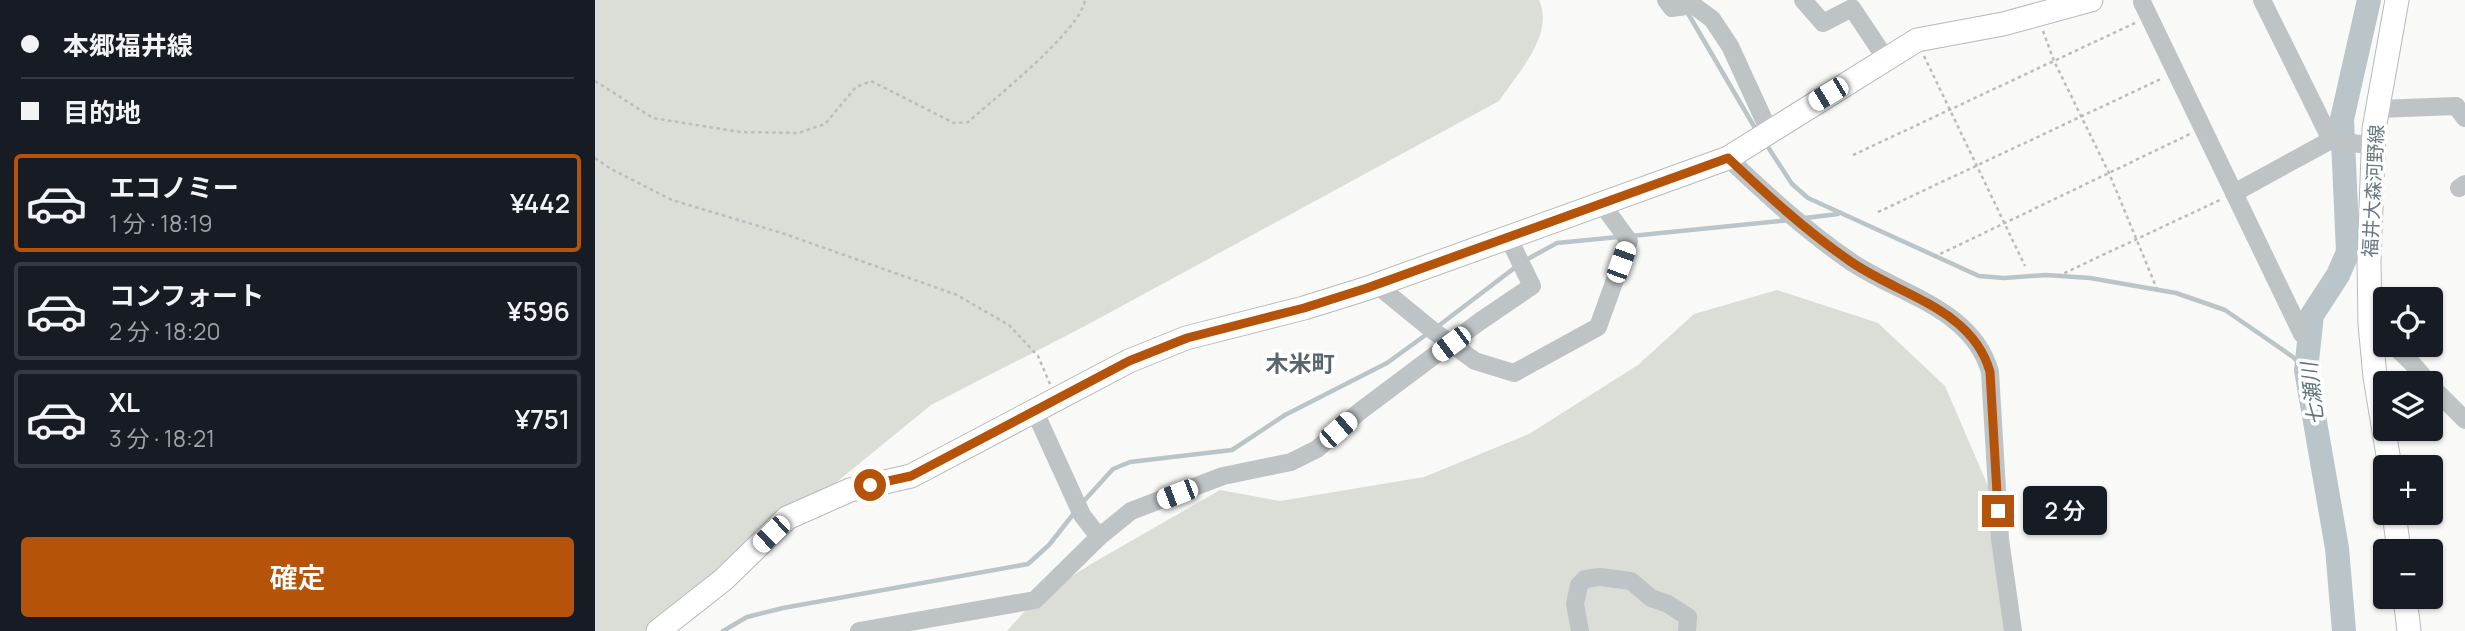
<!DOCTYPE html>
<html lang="ja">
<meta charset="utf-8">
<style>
:root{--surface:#171b24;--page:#242831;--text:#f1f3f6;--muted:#9ea1a6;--line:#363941;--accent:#b45309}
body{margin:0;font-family:Manrope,"Noto Sans JP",sans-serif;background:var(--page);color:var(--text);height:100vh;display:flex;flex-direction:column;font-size:26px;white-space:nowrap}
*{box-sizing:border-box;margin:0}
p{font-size:23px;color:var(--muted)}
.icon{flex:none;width:38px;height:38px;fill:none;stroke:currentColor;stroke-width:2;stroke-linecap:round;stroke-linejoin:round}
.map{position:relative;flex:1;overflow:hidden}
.details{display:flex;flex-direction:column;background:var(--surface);width:595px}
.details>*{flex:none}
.guide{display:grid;align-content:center;height:154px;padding:0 21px;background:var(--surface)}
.buttons{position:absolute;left:1778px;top:287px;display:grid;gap:14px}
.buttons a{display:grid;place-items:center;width:70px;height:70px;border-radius:7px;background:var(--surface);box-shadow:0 2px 5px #0004;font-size:35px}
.end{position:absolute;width:32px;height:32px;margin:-16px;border:9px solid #b45309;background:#fff;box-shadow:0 0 0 4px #fff}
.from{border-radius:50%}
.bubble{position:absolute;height:49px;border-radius:7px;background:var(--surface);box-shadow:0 2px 5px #0004;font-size:23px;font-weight:600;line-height:49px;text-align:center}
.car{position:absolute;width:21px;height:42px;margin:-21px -10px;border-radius:9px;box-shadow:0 0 5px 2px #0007;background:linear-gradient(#fff 24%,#345 0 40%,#fff 0 76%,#345 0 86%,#fff 0)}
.guide b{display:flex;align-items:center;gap:24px;height:66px;font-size:26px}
.guide b+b{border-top:2px solid var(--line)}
.guide i{width:18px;height:18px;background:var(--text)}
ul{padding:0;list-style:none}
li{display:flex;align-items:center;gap:21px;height:98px;margin:0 14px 10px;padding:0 7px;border:4px solid var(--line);border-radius:7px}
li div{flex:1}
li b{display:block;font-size:26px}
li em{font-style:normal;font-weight:600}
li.active{border-color:var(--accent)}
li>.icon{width:63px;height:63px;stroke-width:1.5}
.cta{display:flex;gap:14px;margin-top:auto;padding:14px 21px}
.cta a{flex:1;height:80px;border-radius:7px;background:var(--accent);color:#fff;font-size:28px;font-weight:600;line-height:80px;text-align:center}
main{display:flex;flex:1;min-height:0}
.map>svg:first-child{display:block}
.green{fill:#daded6}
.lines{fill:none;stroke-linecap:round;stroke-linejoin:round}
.stream{stroke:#b9c5c8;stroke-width:4.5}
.river{stroke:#b9c5c8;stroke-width:24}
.major-casing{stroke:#b4babd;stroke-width:25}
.path{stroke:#b9bdbf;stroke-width:2.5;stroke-dasharray:3.5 3.5;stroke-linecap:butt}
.minor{stroke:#bec4c6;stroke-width:18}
.major{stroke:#fff;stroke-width:23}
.route{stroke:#b45309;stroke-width:9}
.labels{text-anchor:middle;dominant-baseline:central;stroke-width:7;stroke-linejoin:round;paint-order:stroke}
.street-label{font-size:19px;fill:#667880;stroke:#fff}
.water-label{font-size:21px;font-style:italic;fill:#607679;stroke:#fff}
.quarter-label{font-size:23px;font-weight:bold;fill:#58656b;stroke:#fff}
</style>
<main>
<section class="details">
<div class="guide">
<b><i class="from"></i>本郷福井線</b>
<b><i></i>目的地</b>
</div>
<ul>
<li class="active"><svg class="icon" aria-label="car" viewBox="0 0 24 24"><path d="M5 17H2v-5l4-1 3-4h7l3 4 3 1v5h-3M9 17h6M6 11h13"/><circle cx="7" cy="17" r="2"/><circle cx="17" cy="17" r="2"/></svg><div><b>エコノミー</b><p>1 分 · 18:19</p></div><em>¥442</em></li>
<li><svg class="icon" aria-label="car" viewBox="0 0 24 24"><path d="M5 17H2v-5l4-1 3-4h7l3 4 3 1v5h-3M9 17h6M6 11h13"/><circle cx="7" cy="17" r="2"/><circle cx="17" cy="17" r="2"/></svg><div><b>コンフォート</b><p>2 分 · 18:20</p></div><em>¥596</em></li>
<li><svg class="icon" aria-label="car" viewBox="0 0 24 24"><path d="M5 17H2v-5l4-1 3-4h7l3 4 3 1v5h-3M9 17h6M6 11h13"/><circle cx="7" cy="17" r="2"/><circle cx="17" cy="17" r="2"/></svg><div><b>XL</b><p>3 分 · 18:21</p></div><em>¥751</em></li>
</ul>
<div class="cta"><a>確定</a></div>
</section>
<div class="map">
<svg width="1870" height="631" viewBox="0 0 1870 631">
<rect width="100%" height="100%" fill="#f9f9f7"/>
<g class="green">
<path d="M 0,0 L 944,0 C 960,36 922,73 904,101 L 490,326 L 336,405 L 59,631 L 0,631 Z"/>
<path d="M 1182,290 L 1283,323 L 1350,386 L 1393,486 L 1422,631 L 412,631 L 440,600 L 496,564 L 625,490 L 685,501 L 829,477 L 934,434 L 1043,365 L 1099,314 Z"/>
</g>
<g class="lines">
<g class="stream">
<path d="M 1091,10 L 1160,128"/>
<path d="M 1171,144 L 1197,184 L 1213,198 L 1384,276 L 1409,278 L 1451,275 L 1495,278 L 1581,293 L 1630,310 L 1698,357 L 1711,370"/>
<path d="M 1210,218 L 1243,214"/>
<path d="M 1036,236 L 1194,220"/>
<path d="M 929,261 L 962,243 L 1023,237"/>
<path d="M 842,327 L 922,266"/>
<path d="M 488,502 L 518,469 L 535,462 L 637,450 L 690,415 L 792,363 L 832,334"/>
<path d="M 128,631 L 152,617 L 188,608 L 433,564 L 454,545 L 480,512"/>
</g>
<path class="river" d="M 1749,631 L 1742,548 L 1711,370 L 1717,315 L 1743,275 L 1753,252 L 1747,119 L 1774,0"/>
<g class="major-casing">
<g id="major">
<path d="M 1795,467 L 1780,377 L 1775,324 L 1774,261 L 1779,129 L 1802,0"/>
<path d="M 1799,513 L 1804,551"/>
<path d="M 1810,597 L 1814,631"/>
<path d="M 63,631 L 128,580 L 192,518 L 255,490 L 316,476 L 534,361 L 591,338 L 709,308 L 773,288 L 1133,158 L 1322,40 L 1408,24 L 1496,0"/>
</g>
</g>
<g class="path">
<path d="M 1448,31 L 1459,61 L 1514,173 L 1562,289"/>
<path d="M 1329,56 L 1430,266"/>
<path d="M 0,81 L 58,118 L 145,132 L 203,133 L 230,124 L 261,87 L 276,81 L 359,123 L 373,122 C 399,99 486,30 490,0"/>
<path d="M 1258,155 L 1540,23"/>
<path d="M 0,158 L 16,169 L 77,200 L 190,234 L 362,295 L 414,325 L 443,356 L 455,384"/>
<path d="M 1283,212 L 1568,78"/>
<path d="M 1339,257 L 1595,134"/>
<path d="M 1463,276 L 1627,199"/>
</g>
<g class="minor">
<path d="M 1071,0 L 1077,8 L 1098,5 L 1117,19 L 1135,46 L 1175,133"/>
<path d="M 1208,0 L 1228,23 L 1257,8 L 1291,59"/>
<path d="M 1547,2 L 1707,334"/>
<path d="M 1783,109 L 1861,106 L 1870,118"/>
<path d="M 1736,140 L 1779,146"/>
<path d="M 1133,158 C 1171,194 1209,229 1252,259 C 1301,294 1377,307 1395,372 L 1405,539 L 1418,631"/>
<path d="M 1864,188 L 1870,184"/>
<path d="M 1639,193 L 1736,140 L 1667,0"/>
<path d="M 782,285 L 837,330 L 880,361 L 919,373 L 1003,327 L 1034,241 L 1006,203"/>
<path d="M 1798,345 L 1816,362 L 1834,383"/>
<path d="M 1836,386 L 1870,420"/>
<path d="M 504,537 L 536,511 L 628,476 L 696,462 L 722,449 L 764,412 L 884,322 L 937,286 L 913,237"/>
<path d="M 264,631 L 440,600 L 504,537 L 487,515 L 440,412"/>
<path d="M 985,631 L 980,604 L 984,585 L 990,579 L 1005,577 L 1036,581 L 1056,598 L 1073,604 L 1093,617 L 1092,631"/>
</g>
<use href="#major" class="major"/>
</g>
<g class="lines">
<path class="route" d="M 275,485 L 316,476 L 534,361 L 592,338 L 709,308 L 772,288 L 1133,158 C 1171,194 1209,229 1252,259 C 1301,295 1377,307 1395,372 L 1403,511"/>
</g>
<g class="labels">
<g class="street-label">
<text transform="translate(1778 191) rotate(-87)">福井大森河野線</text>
</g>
<g class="water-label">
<text transform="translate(1717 394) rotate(-97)">七瀬川</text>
</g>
<g class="quarter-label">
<text x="705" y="363">木米町</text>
</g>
</g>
</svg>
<div class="buttons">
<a><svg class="icon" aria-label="locate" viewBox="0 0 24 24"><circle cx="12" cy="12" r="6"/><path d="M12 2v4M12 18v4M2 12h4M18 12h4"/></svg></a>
<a><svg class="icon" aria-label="layers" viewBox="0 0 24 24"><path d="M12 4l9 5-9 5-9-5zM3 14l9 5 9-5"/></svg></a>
<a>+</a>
<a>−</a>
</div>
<i class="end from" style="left:275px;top:485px"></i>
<i class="end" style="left:1403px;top:511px"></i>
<div class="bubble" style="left:1428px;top:486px;width:84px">2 分</div>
<i class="car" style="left:1233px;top:94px;rotate:239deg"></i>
<i class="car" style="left:1026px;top:262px;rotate:20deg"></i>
<i class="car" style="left:856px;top:344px;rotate:233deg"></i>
<i class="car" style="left:743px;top:430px;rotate:49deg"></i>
<i class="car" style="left:582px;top:494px;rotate:249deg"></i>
<i class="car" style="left:176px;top:534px;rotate:226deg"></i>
</div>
</main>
